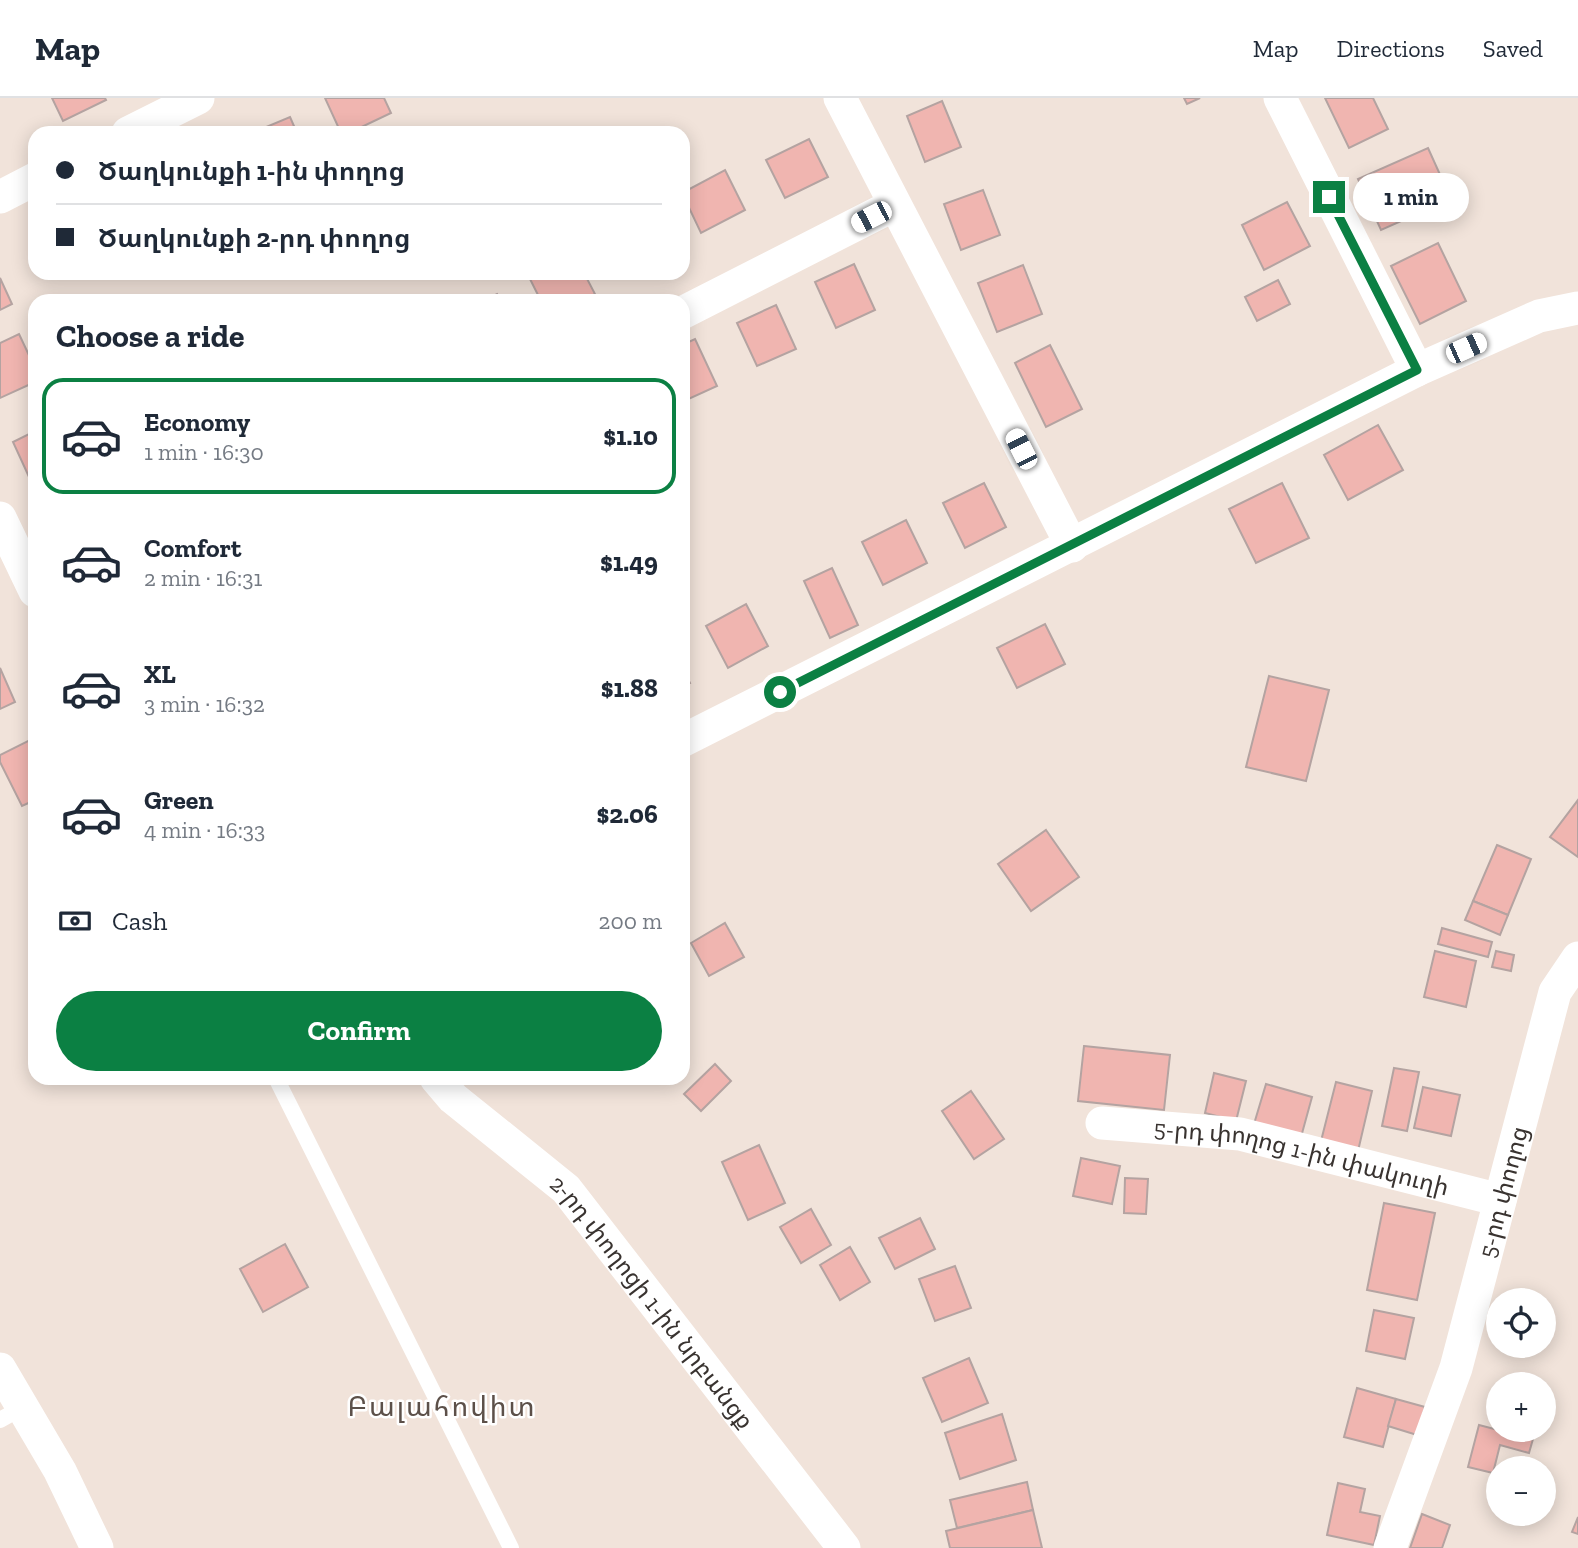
<!DOCTYPE html>
<meta charset="utf-8">
<style>
:root{--surface:#fff;--page:#f6f6f7;--text:#1f2937;--muted:#747a83;--line:#e0e1e3;--accent:#0b8043}
body{margin:0;font-family:"Zilla Slab","Noto Sans Armenian",serif;background:var(--page);color:var(--text);height:100vh;display:flex;flex-direction:column;font-size:26px;white-space:nowrap}
*{box-sizing:border-box;margin:0}
p{font-size:23px;color:var(--muted)}
.icon{flex:none;width:38px;height:38px;fill:none;stroke:currentColor;stroke-width:2;stroke-linecap:round;stroke-linejoin:round}
.map{position:relative;flex:1;overflow:hidden}
.panel{position:absolute;left:28px;top:196px;width:662px;height:791px;display:flex;flex-direction:column;background:var(--surface);border-radius:21px;box-shadow:0 4px 18px #0003}
.panel>*{flex:none}
.top-card{position:absolute;left:28px;top:28px;width:662px;height:154px;border-radius:21px;box-shadow:0 4px 18px #0003;display:grid;align-content:center;height:154px;padding:0 28px;background:var(--surface)}
.buttons{position:absolute;left:1486px;top:1190px;display:grid;gap:14px}
.buttons a{display:grid;place-items:center;width:70px;height:70px;border-radius:50%;background:var(--surface);box-shadow:0 4px 18px #0003;font-size:35px}
.end{position:absolute;width:32px;height:32px;margin:-16px;border:9px solid #0b8043;background:#fff;box-shadow:0 0 0 4px #fff}
.from{border-radius:50%}
.bubble{position:absolute;height:49px;border-radius:24px;background:var(--surface);box-shadow:0 4px 18px #0003;font-size:23px;font-weight:700;line-height:49px;text-align:center}
.car{position:absolute;width:21px;height:42px;margin:-21px -10px;border-radius:9px;box-shadow:0 0 5px 2px #0007;background:linear-gradient(#fff 24%,#345 0 40%,#fff 0 76%,#345 0 86%,#fff 0)}
.top-card b{display:flex;align-items:center;gap:24px;height:66px;font-size:26px}
.top-card b+b{border-top:2px solid var(--line)}
.top-card i{width:18px;height:18px;background:var(--text)}
ul{padding:0;list-style:none}
li{display:flex;align-items:center;gap:21px;height:116px;margin:0 14px 10px;padding:0 14px;border:4px solid transparent;border-radius:21px}
li div{flex:1}
li b{display:block;font-size:26px}
li em{font-style:normal;font-weight:700}
li.current{border-color:var(--accent)}
li>.icon{width:63px;height:63px;stroke-width:1.5}
h2{padding:0 28px;font-size:32px;line-height:84px}
.pay{display:flex;align-items:center;gap:18px;height:77px;padding:0 28px;font-size:26px}
.pay p{margin-inline-start:auto}
.action{display:flex;gap:14px;margin-top:auto;padding:14px 28px}
.action a{flex:1;height:80px;border-radius:42px;background:var(--accent);color:#fff;font-size:28px;font-weight:700;line-height:80px;text-align:center}
header{display:flex;align-items:center;gap:42px;box-sizing:border-box;height:98px;padding:0 35px;background:var(--surface);border-bottom:2px solid var(--line)}
header strong{font-size:33px}
nav{display:flex;gap:38px;margin-inline-start:auto;font-size:24px}
.map>svg:first-child{display:block}
.building{fill:#f0b5b0;stroke:#b4a3a1;stroke-width:2}
.lines{fill:none;stroke-linecap:round;stroke-linejoin:round}
.lane{stroke:#fff;stroke-width:16}
.street{stroke:#fff;stroke-width:33}
.route{stroke:#0b8043;stroke-width:9}
.labels{text-anchor:middle;dominant-baseline:central;stroke-width:5;stroke-linejoin:round;paint-order:stroke}
.street-label{font-size:24px;fill:#393330;stroke:#fff}
.quarter-label{font-size:28px;letter-spacing:2px;fill:#5c5049;stroke:#fff}
</style>
<header>
<strong>Map</strong>
<nav><a>Map</a><a>Directions</a><a>Saved</a></nav>
</header>
<div class="map">
<svg width="1578" height="1450" viewBox="0 0 1578 1450">
<rect width="100%" height="100%" fill="#f1e3da"/>
<g class="building">
<path d="M 52,0 L 105,0 L 106,2 L 63,23 Z"/>
<path d="M 325,0 L 384,0 L 391,15 L 349,35 L 341,35 Z"/>
<path d="M 1184,0 L 1200,0 L 1187,6 Z"/>
<path d="M 1325,0 L 1373,0 L 1388,31 L 1349,50 Z"/>
<path d="M 942,3 L 961,49 L 925,64 L 907,18 Z"/>
<path d="M 290,19 L 297,35 L 252,35 Z"/>
<path d="M 809,41 L 828,79 L 785,100 L 766,62 Z"/>
<path d="M 1428,50 L 1451,101 L 1381,132 L 1358,81 Z"/>
<path d="M 725,72 L 745,112 L 701,135 L 682,95 Z"/>
<path d="M 983,92 L 1000,137 L 961,152 L 944,106 Z"/>
<path d="M 1287,104 L 1310,148 L 1264,172 L 1242,127 Z"/>
<path d="M 1438,145 L 1466,203 L 1420,226 L 1391,168 Z"/>
<path d="M 854,166 L 875,212 L 836,230 L 815,184 Z"/>
<path d="M 1023,167 L 1042,216 L 997,234 L 978,185 Z"/>
<path d="M 527,175 L 584,175 L 595,196 L 582,203 L 541,203 Z"/>
<path d="M 0,180 L 12,206 L 0,212 Z"/>
<path d="M 1278,182 L 1290,206 L 1257,223 L 1245,199 Z"/>
<path d="M 497,196 L 500,203 L 483,203 Z"/>
<path d="M 776,207 L 796,251 L 757,268 L 737,225 Z"/>
<path d="M 19,236 L 35,270 L 35,284 L 0,300 L 0,245 Z"/>
<path d="M 695,241 L 717,288 L 682,304 L 682,247 Z"/>
<path d="M 1050,247 L 1082,311 L 1046,329 L 1015,265 Z"/>
<path d="M 1378,327 L 1403,372 L 1348,402 L 1324,357 Z"/>
<path d="M 35,333 L 35,392 L 13,344 Z"/>
<path d="M 984,385 L 1006,429 L 965,450 L 943,405 Z"/>
<path d="M 1282,385 L 1309,440 L 1256,465 L 1229,411 Z"/>
<path d="M 906,422 L 927,465 L 883,487 L 862,444 Z"/>
<path d="M 832,470 L 858,527 L 830,540 L 804,483 Z"/>
<path d="M 746,506 L 768,548 L 728,570 L 706,528 Z"/>
<path d="M 1045,526 L 1065,566 L 1017,590 L 997,550 Z"/>
<path d="M 682,569 L 690,585 L 682,589 Z"/>
<path d="M 0,570 L 15,604 L 0,611 Z"/>
<path d="M 1269,578 L 1329,592 L 1306,683 L 1246,669 Z"/>
<path d="M 34,640 L 35,702 L 22,708 L 0,664 L 0,657 Z"/>
<path d="M 1578,702 L 1578,759 L 1550,739 Z"/>
<path d="M 1046,732 L 1079,779 L 1031,813 L 998,766 Z"/>
<path d="M 1497,747 L 1531,761 L 1508,817 L 1473,803 Z"/>
<path d="M 1473,803 L 1508,817 L 1500,837 L 1465,822 Z"/>
<path d="M 725,825 L 744,859 L 709,878 L 691,845 Z"/>
<path d="M 1442,830 L 1492,844 L 1488,859 L 1438,846 Z"/>
<path d="M 1435,853 L 1476,863 L 1466,909 L 1424,899 Z"/>
<path d="M 1496,853 L 1514,857 L 1511,873 L 1492,869 Z"/>
<path d="M 1084,948 L 1170,957 L 1164,1012 L 1078,1003 Z"/>
<path d="M 715,966 L 731,983 L 701,1013 L 684,996 Z"/>
<path d="M 1394,970 L 1419,974 L 1407,1033 L 1382,1028 Z"/>
<path d="M 1214,975 L 1246,983 L 1236,1023 L 1205,1015 Z"/>
<path d="M 1336,984 L 1372,993 L 1358,1053 L 1321,1043 Z"/>
<path d="M 1266,986 L 1312,999 L 1301,1039 L 1254,1026 Z"/>
<path d="M 1423,989 L 1460,997 L 1451,1038 L 1414,1030 Z"/>
<path d="M 971,993 L 1004,1041 L 974,1061 L 942,1013 Z"/>
<path d="M 759,1047 L 785,1105 L 748,1122 L 722,1064 Z"/>
<path d="M 1081,1060 L 1120,1068 L 1112,1106 L 1073,1098 Z"/>
<path d="M 1125,1080 L 1148,1081 L 1146,1116 L 1124,1115 Z"/>
<path d="M 1384,1105 L 1435,1115 L 1417,1202 L 1367,1192 Z"/>
<path d="M 811,1111 L 831,1147 L 801,1165 L 780,1129 Z"/>
<path d="M 920,1120 L 935,1151 L 895,1171 L 879,1140 Z"/>
<path d="M 285,1146 L 308,1189 L 263,1214 L 240,1171 Z"/>
<path d="M 850,1149 L 870,1184 L 840,1202 L 820,1167 Z"/>
<path d="M 955,1168 L 971,1210 L 935,1223 L 919,1181 Z"/>
<path d="M 1374,1212 L 1414,1220 L 1405,1261 L 1366,1253 Z"/>
<path d="M 969,1260 L 988,1305 L 942,1324 L 923,1280 Z"/>
<path d="M 1357,1290 L 1396,1301 L 1383,1349 L 1344,1339 Z"/>
<path d="M 1396,1301 L 1425,1309 L 1417,1337 L 1388,1328 Z"/>
<path d="M 1002,1316 L 1016,1362 L 960,1381 L 945,1335 Z"/>
<path d="M 1479,1327 L 1533,1341 L 1529,1355 L 1500,1347 L 1493,1375 L 1468,1369 Z"/>
<path d="M 1027,1384 L 1033,1412 L 957,1430 L 950,1402 Z"/>
<path d="M 1338,1385 L 1365,1391 L 1360,1414 L 1380,1418 L 1374,1447 L 1327,1437 Z"/>
<path d="M 1033,1412 L 1042,1450 L 950,1450 L 946,1433 Z"/>
<path d="M 1422,1416 L 1450,1427 L 1442,1450 L 1410,1450 Z"/>
<path d="M 1578,1419 L 1578,1436 L 1572,1434 Z"/>
</g>
<g class="lines">
<g class="lane">
<path d="M 276,980 L 511,1450"/>
<path d="M 0,1322 L 23,1309"/>
</g>
<g class="street">
<path d="M 840,0 L 1072,448"/>
<path d="M 1280,0 L 1417,272"/>
<path d="M 128,35 L 198,0"/>
<path d="M 0,99 L 35,81"/>
<path d="M 682,215 L 894,107"/>
<path d="M 0,420 L 35,493"/>
<path d="M 682,643 L 1417,272 L 1539,218 L 1578,210"/>
<path id="s1" d="M 436,980 L 453,1000 L 566,1091 L 844,1450"/>
<path id="s2" d="M 1102,1025 L 1240,1036 L 1500,1102"/>
<path d="M 0,1271 L 60,1373 L 97,1450"/>
<path id="s3" d="M 1390,1450 L 1456,1270 L 1555,894 L 1578,860"/>
</g>
</g>
<g class="lines">
<path class="route" d="M 780,594 L 1417,272 L 1329,99"/>
</g>
<g class="labels">
<g class="street-label">
<text stroke="none"><textPath href="#s2" startOffset="203">5-րդ փողոց 1-ին փակուղի</textPath></text>
<text stroke="none"><textPath href="#s3" startOffset="374">5-րդ փողոց</textPath></text>
<text stroke="none"><textPath href="#s1" startOffset="313">2-րդ փողոցի 1-ին նրբանցք</textPath></text>
</g>
<g class="quarter-label">
<text x="442" y="1308">Բալահովիտ</text>
</g>
</g>
</svg>
<div class="buttons">
<a><svg class="icon" aria-label="locate" viewBox="0 0 24 24"><circle cx="12" cy="12" r="6"/><path d="M12 2v4M12 18v4M2 12h4M18 12h4"/></svg></a>
<a>+</a>
<a>−</a>
</div>
<i class="end from" style="left:780px;top:594px"></i>
<i class="end" style="left:1329px;top:99px"></i>
<div class="bubble" style="left:1353px;top:75px;width:116px">1 min</div>
<i class="car" style="left:871px;top:119px;rotate:243deg"></i>
<i class="car" style="left:1466px;top:250px;rotate:66deg"></i>
<i class="car" style="left:1021px;top:351px;rotate:333deg"></i>
<div class="top-card">
<b><i class="from"></i>Ծաղկունքի 1-ին փողոց</b>
<b><i></i>Ծաղկունքի 2-րդ փողոց</b>
</div>
<section class="panel">
<h2>Choose a ride</h2>
<ul>
<li class="current"><svg class="icon" aria-label="car" viewBox="0 0 24 24"><path d="M5 17H2v-5l4-1 3-4h7l3 4 3 1v5h-3M9 17h6M6 11h13"/><circle cx="7" cy="17" r="2"/><circle cx="17" cy="17" r="2"/></svg><div><b>Economy</b><p>1 min · 16:30</p></div><em>$1.10</em></li>
<li><svg class="icon" aria-label="car" viewBox="0 0 24 24"><path d="M5 17H2v-5l4-1 3-4h7l3 4 3 1v5h-3M9 17h6M6 11h13"/><circle cx="7" cy="17" r="2"/><circle cx="17" cy="17" r="2"/></svg><div><b>Comfort</b><p>2 min · 16:31</p></div><em>$1.49</em></li>
<li><svg class="icon" aria-label="car" viewBox="0 0 24 24"><path d="M5 17H2v-5l4-1 3-4h7l3 4 3 1v5h-3M9 17h6M6 11h13"/><circle cx="7" cy="17" r="2"/><circle cx="17" cy="17" r="2"/></svg><div><b>XL</b><p>3 min · 16:32</p></div><em>$1.88</em></li>
<li><svg class="icon" aria-label="car" viewBox="0 0 24 24"><path d="M5 17H2v-5l4-1 3-4h7l3 4 3 1v5h-3M9 17h6M6 11h13"/><circle cx="7" cy="17" r="2"/><circle cx="17" cy="17" r="2"/></svg><div><b>Green</b><p>4 min · 16:33</p></div><em>$2.06</em></li>
</ul>
<div class="pay"><svg class="icon" aria-label="cash" viewBox="0 0 24 24"><path d="M3 7h18v10H3z"/><circle cx="12" cy="12" r="2"/></svg>Cash<p>200 m</p></div>
<div class="action"><a>Confirm</a></div>
</section>
</div>
